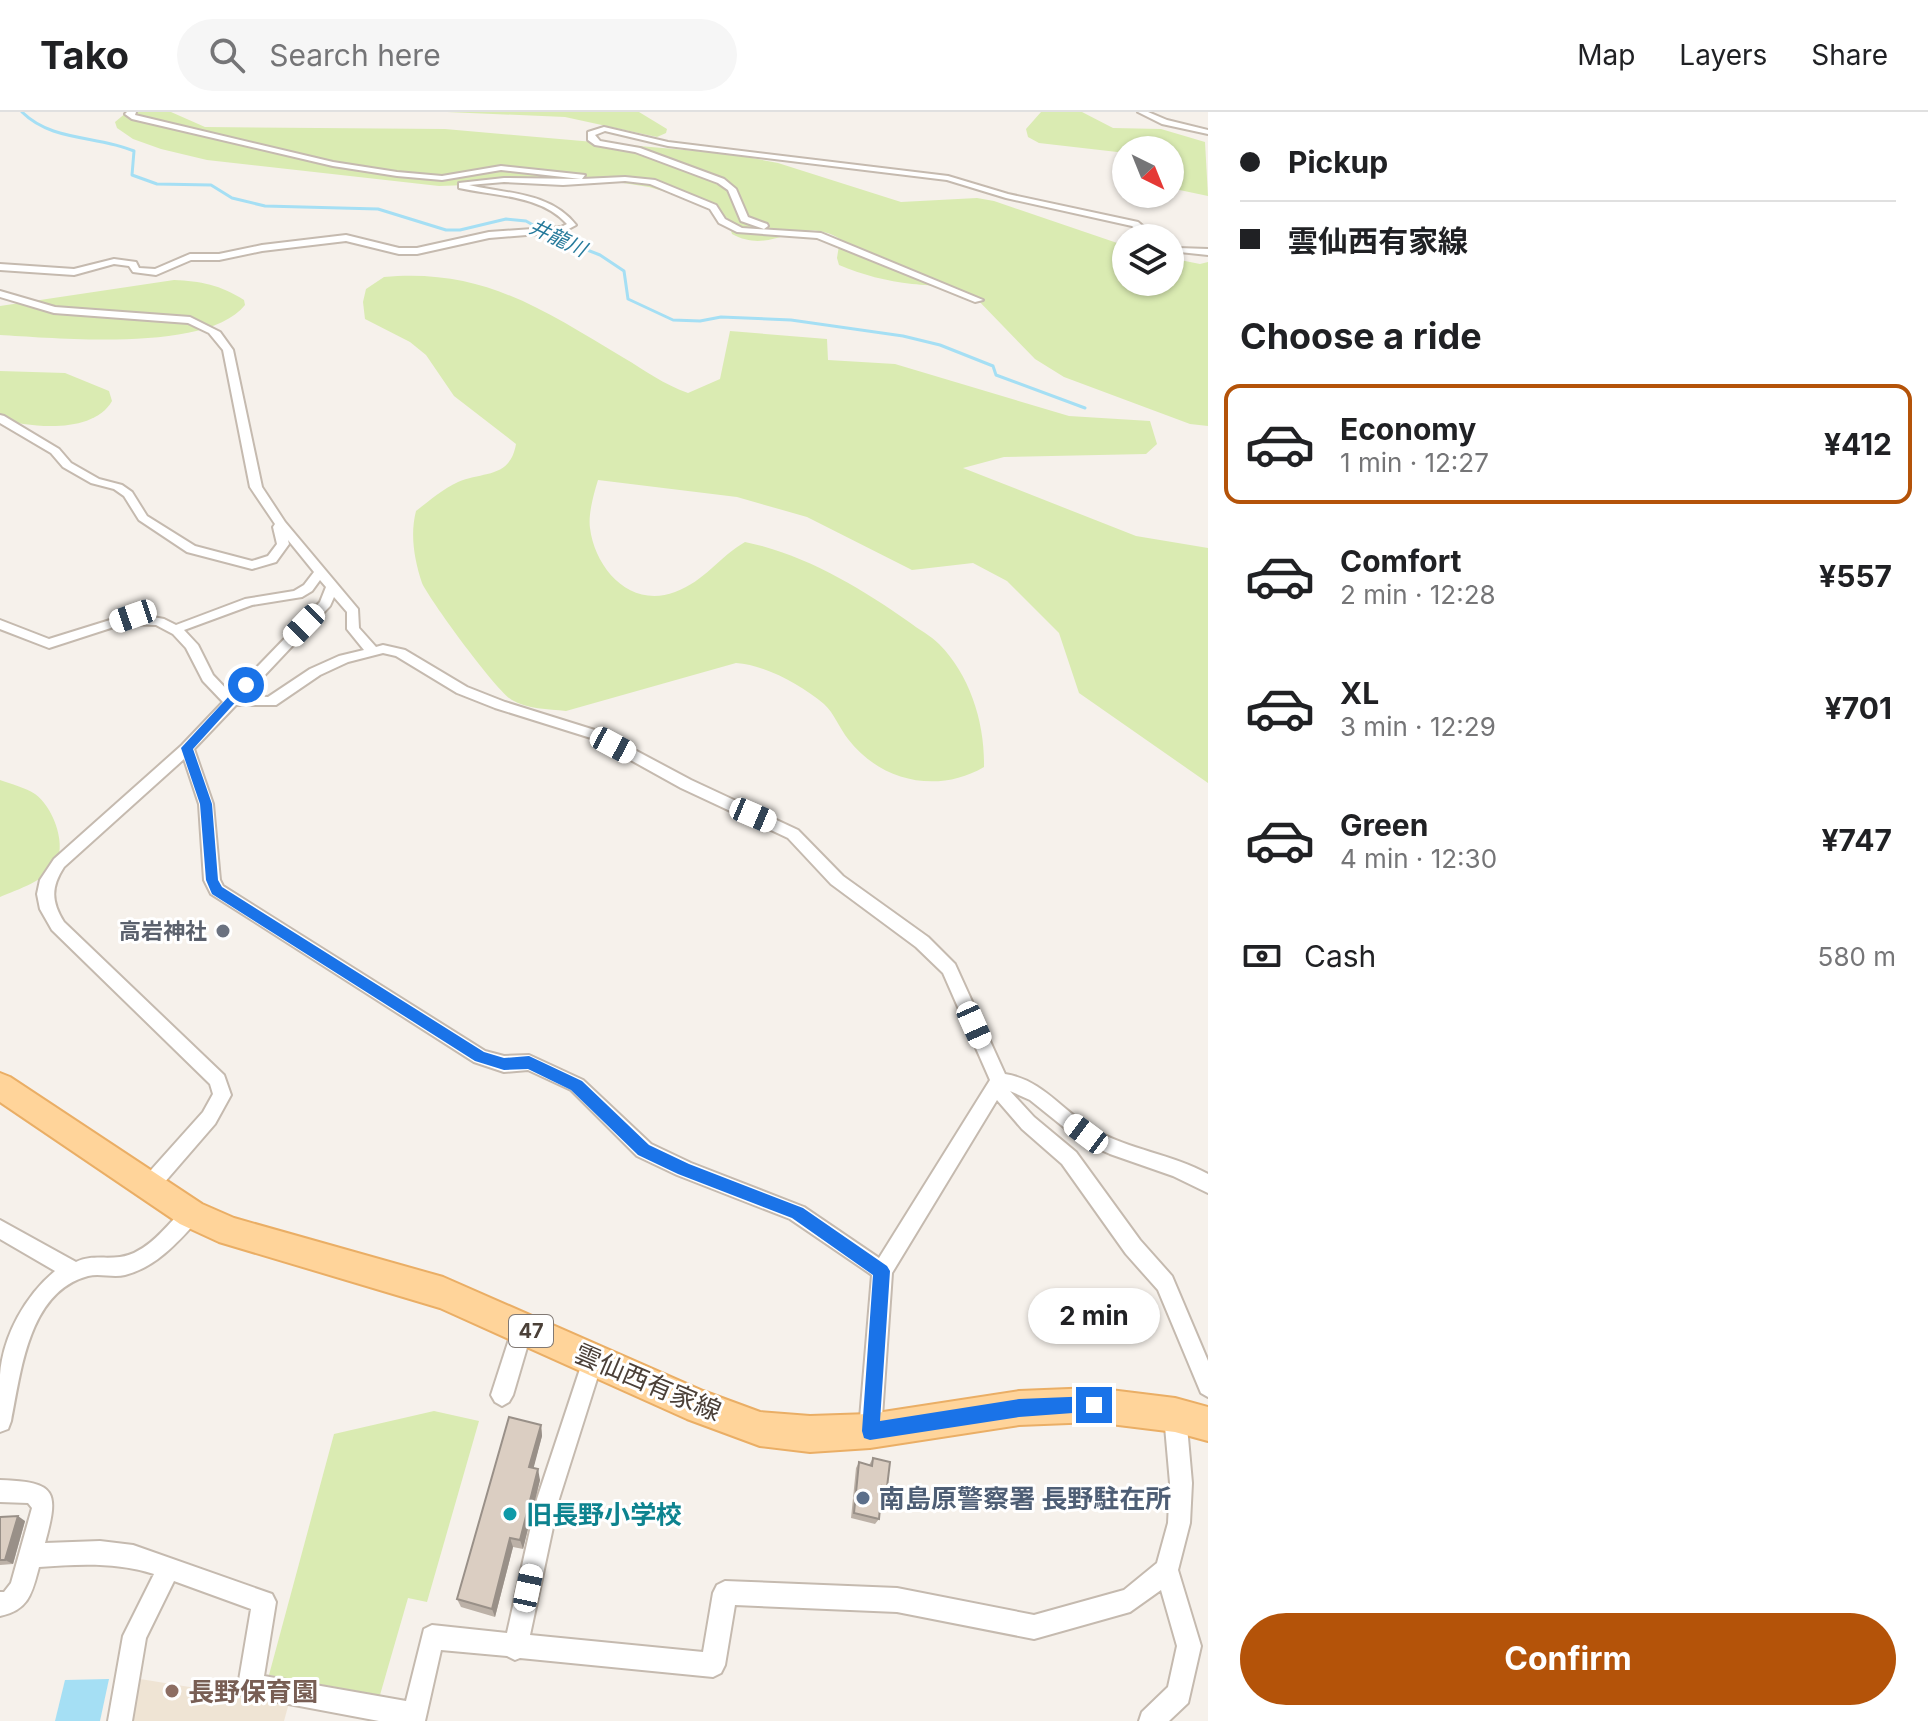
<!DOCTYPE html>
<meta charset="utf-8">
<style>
:root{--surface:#fff;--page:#f6f6f6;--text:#202124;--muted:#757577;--line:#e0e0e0;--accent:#b45309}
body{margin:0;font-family:Inter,"Noto Sans JP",sans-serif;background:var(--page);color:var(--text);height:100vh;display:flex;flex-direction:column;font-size:30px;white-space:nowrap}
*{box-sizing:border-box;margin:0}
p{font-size:26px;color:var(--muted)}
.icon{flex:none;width:44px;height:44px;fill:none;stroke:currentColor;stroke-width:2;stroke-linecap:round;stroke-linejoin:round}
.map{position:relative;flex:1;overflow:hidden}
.details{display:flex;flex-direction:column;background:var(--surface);width:720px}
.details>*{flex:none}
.hud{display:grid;align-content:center;height:176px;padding:0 32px;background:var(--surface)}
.needle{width:52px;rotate:137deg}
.tools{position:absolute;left:1112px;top:24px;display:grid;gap:16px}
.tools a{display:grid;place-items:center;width:72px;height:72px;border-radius:50%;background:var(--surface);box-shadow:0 2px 6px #0004;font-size:40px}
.end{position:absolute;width:36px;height:36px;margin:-18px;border:10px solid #1a73e8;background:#fff;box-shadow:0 0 0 4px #fff}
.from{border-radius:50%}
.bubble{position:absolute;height:56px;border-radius:28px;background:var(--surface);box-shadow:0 2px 6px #0004;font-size:26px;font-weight:700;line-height:56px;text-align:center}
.car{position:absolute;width:24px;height:48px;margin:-24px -12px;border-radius:10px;box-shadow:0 0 6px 2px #0007;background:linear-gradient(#fff 24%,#345 0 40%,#fff 0 76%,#345 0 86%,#fff 0)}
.hud b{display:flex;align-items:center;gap:28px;height:76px;font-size:30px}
.hud b+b{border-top:2px solid var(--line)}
.hud i{width:20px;height:20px;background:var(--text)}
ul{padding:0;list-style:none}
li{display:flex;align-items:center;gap:24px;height:120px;margin:0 16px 12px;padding:0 16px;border:4px solid transparent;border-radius:16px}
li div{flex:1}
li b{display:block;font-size:30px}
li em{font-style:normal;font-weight:700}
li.active{border-color:var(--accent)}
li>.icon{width:72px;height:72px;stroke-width:1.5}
h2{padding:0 32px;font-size:36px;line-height:96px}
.pay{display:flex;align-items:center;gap:20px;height:88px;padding:0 32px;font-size:30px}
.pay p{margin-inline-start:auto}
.cta{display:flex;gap:16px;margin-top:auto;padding:16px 32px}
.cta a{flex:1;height:92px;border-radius:48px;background:var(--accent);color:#fff;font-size:32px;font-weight:700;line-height:92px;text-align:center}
header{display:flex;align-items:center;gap:48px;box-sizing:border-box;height:112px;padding:0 40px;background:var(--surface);border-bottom:2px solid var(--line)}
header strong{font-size:38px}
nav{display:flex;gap:44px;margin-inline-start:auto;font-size:28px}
.search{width:560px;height:72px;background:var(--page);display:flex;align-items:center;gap:20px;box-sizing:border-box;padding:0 28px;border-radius:44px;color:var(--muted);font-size:30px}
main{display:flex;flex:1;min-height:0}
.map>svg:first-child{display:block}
.education{fill:#efe4d4}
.green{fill:#daebb2}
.water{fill:#a5dff4}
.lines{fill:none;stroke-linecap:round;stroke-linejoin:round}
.stream{stroke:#a5dff4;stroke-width:3}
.street-casing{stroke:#c5baaf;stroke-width:4}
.primary-casing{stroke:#eaae65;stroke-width:4}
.street{fill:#fff;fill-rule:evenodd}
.primary{fill:#ffd49a;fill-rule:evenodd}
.wall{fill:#bcb1a7}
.shaded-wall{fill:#999088}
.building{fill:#dbcec2;stroke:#999088;stroke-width:2}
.route{fill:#1a73e8}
.worship-dot{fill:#6b7280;stroke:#fff;stroke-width:3}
.service-dot{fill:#5c6f8a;stroke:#fff;stroke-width:3}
.culture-dot{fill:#0f9aa8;stroke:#fff;stroke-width:3}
.education-dot{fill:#8d6e63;stroke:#fff;stroke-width:3}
.labels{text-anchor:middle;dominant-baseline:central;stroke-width:6;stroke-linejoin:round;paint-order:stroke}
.far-water-label{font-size:20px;font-style:italic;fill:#267a9b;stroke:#fff}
.shield{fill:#fff;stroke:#817974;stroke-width:2}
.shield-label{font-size:20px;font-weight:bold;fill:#4b4038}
.worship-label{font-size:22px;font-weight:bold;fill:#5b616d;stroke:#fff;text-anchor:end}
.near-street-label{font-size:26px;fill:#4b4038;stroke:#fff}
.near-service-label{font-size:26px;font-weight:bold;fill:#4e5e75;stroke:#fff;text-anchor:start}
.near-culture-label{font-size:26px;font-weight:bold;fill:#0d838f;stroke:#fff;text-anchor:start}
.near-education-label{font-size:26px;font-weight:bold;fill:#785e54;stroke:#fff;text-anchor:start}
</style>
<header>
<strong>Tako</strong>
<div class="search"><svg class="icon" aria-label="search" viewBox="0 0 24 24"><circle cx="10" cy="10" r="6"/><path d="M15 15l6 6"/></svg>Search here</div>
<nav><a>Map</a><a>Layers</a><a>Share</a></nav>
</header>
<main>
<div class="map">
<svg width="1208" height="1609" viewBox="0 0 1208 1609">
<rect width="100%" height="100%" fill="#f6f1eb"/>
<path class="education" d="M 134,1566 L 289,1591 L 284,1609 L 126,1609 Z"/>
<g class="green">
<path d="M 127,0 L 171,0 L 205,15 L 445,17 L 731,42 L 778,51 L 901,90 L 977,86 L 994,89 L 1126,134 L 1126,170 L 1170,170 L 1170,146 L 1200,152 L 1208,150 L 1208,314 L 1190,312 L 1064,265 L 1035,247 L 973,183 C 952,173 935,174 912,172 C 887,169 862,163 839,153 L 837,146 L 840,127 C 798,101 774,145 732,122 L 727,106 L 698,89 L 649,75 L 604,68 L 439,74 L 207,48 L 161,37 L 133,27 L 117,16 L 115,10 Z"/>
<path d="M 447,0 L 639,0 L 667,17 L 666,21 L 657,25 L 565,5 Z"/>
<path d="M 1041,0 L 1082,0 L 1113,16 L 1161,17 L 1205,30 L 1208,84 L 1170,76 L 1170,38 L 1126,38 L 1126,41 L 1039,31 L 1028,25 L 1026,17 Z"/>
<path d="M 384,165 C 484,156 543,198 624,246 C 646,259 663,272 688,281 L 720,267 L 730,219 L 827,227 L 828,248 L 895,252 L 1069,304 L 1150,309 L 1157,332 L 1146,342 L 1004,345 L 963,356 L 1136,424 L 1208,436 L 1208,671 L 1079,581 L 1059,521 L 1007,469 L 973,451 L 912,458 L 807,405 L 737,385 L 598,368 C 594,381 588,402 590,416 C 595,457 631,497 675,480 C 705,469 719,445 745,430 C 804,442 861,476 909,510 C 918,517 930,523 939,532 C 970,563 985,611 984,655 C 938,682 881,670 848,627 C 840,617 834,601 824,592 C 801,573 766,553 736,551 L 566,599 C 548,597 527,597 512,588 C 497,580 429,487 422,471 C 414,447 410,422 416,399 C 429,389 443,377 458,370 C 483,359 510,367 516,332 L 454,284 L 426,243 L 410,230 L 365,207 L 363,190 L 366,177 Z"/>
<path d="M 174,168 C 200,169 221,173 244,188 L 245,193 C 207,241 57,226 0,223 L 0,194 Z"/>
<path d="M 0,259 L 65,261 L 109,279 L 112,289 C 93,322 32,316 0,307 Z"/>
<path d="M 0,668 C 11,672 26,676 35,682 C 52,694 66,729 57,749 C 47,769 18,777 0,785 Z"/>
<path d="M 434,1299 L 479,1309 L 427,1490 L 408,1486 L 380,1583 L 269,1563 L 334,1322 Z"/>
</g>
<path class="water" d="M 109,1567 L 100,1609 L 55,1609 L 65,1568 Z"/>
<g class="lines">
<path class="stream" d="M 22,0 C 52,30 97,23 134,39 L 132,63 L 157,72 L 211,73 L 232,86 L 265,94 L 378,97 L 446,118 L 460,118 L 506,107 L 526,109 L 556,126 L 600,143 L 624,159 L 628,187 L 673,208 L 700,209 L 721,205 L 791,208 L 903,224 L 940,233 L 993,254 L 996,263 L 1085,296"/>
<g class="street-casing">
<g id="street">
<path d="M 127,0 L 136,0 L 135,3 L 333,50 L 397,60 L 442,64 L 501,54 L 585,63 L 582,67 L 625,65 L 655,68 L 716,93 L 725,107 L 742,116 L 821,121 L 983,188 L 975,190 L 817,126 L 737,120 L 719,111 L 710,97 L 650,72 L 625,69 L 563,73 L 504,70 L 469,73 C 507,82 550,80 576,113 L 563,120 L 489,126 L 417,142 L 399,142 L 346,129 L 262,139 L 219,148 L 191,148 L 156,163 L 133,160 L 129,154 L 114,152 L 74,163 L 0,158 L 0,152 L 74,157 L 114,147 L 136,150 L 139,156 L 155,157 L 190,142 L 219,142 L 262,133 L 346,123 L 399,136 L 417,136 L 489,120 L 561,115 L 567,112 C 541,83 495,84 459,76 L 459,71 L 504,66 L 581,67 L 501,58 L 442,68 L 397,64 L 333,54 L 132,7 L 125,2 Z"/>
<path d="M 1138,0 L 1148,0 L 1167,8 L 1208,18 L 1208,22 L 1162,12 Z"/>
<path d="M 604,15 L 668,30 L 948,64 L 1008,82 L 1138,110 L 1157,126 L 1148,126 L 1132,114 L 1006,86 L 947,68 L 668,34 L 605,19 L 595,23 L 600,29 L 640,36 L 724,67 L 736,77 L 748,105 L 767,112 L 768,114 L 764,117 L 741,109 L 728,78 L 718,71 L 635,40 L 595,33 L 588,28 L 588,20 Z"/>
<path d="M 1170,133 L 1178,136 L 1208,137 L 1208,143 L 1170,139 Z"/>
<path d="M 0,179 L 55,195 L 190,205 L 220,220 L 233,238 L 262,375 L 285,410 L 358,497 L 359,516 L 376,535 L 383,533 L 405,538 L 467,575 L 505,590 L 601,620 L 691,668 L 798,718 L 843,764 L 928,825 L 955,852 L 1005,962 C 1043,968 1062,999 1093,1017 C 1129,1038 1172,1042 1208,1062 L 1208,1081 L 1173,1064 L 1110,1042 L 1081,1029 L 1030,988 L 1010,979 L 1034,1005 L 1076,1040 L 1140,1128 L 1172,1164 L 1208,1249 L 1208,1285 L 1201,1281 L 1158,1178 L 1126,1142 L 1062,1052 L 1022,1017 L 997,988 L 892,1161 L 881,1319 L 878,1327 L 870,1330 L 862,1327 L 859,1319 L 872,1163 L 790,1107 L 677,1063 L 637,1044 L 571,978 L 528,958 L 504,960 L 474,950 L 211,782 L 204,768 L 199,692 L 184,647 L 64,755 C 51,775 51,789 64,810 L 224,963 L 231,983 L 215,1012 L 157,1079 L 150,1082 L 143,1079 L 141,1073 L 143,1067 L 203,1000 L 213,982 L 210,972 L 52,818 L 40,797 L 37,782 L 40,768 L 54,747 L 182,633 L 223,590 L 203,569 L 186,536 L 173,522 L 156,513 L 123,512 L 49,536 L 0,517 L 0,508 L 49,527 L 123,504 L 142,503 L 164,507 L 176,513 L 245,487 L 294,479 L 304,473 L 314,460 L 288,428 L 289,432 L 276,450 L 252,457 L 187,440 L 139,408 L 124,384 L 114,377 L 91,371 L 63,355 L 51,341 L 0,311 L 0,303 L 4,304 L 59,337 L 71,351 L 99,367 L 122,373 L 132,380 L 147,404 L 195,434 L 252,449 L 268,444 L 277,432 L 273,415 L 275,412 L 250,375 L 223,238 L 209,221 L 188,211 L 54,201 L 0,185 ZM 320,468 L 326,475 L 320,490 L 231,582 L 213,563 L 198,533 L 184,518 L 252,493 L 302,485 L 312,479 ZM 334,485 L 347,500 L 347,517 L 364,538 L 339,544 L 310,557 L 268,585 L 245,584 L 330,494 ZM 383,541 L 396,544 L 457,581 L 495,596 L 591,626 L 681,676 L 788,726 L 831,772 L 916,835 L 943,861 L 990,968 L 879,1146 L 804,1095 L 691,1051 L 651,1032 L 583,968 L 529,943 L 504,944 L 485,939 L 223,774 L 220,768 L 213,692 L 194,637 L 236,593 L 276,593 L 320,563 L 348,550 Z"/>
<path d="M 191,1093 L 198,1096 L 201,1102 L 198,1108 C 177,1131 156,1155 125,1163 C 113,1166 100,1161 88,1164 C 28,1180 21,1260 11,1309 L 8,1317 L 0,1320 C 0,1301 0,1281 0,1263 C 3,1223 26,1183 55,1159 L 0,1127 L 0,1108 L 76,1150 C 91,1143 104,1147 120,1145 C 146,1142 167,1114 184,1096 Z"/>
<path d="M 523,1205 L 530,1208 L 533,1215 L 513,1283 L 509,1290 L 502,1294 L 495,1290 L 491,1283 L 513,1215 L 516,1208 Z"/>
<path d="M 593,1238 L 600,1241 L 603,1248 L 559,1387 L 530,1523 L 703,1540 L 713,1481 L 717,1473 L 725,1469 L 897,1476 L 1034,1503 L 1124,1478 L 1157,1451 L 1168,1411 L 1170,1371 L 1164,1303 L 1167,1295 L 1175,1292 L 1183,1295 L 1186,1303 L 1192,1371 L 1190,1411 L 1178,1458 L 1201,1534 L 1188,1591 L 1169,1609 L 1139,1609 L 1142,1600 L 1168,1575 L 1177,1534 L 1161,1478 L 1130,1500 L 1034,1527 L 897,1500 L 735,1493 L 725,1553 L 721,1561 L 713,1565 L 520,1546 L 515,1548 L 507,1544 L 441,1538 L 425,1609 L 379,1609 L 241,1583 L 238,1574 L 251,1497 L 174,1469 L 146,1526 L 132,1609 L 108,1609 L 123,1524 L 154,1462 C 116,1450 78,1452 39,1455 C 32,1481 29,1498 0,1504 L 0,1480 L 4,1480 L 11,1471 L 32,1396 L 28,1391 L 0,1390 L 0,1368 C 57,1370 59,1379 45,1431 L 100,1429 L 133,1433 L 272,1482 L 276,1490 L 264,1564 L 406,1589 L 424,1517 L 432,1513 L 507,1521 L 537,1387 L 583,1248 L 586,1241 Z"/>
</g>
</g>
<g class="primary-casing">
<path id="primary" d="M 0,961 L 10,965 L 202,1092 L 234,1106 L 443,1165 L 703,1279 L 760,1300 L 810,1304 L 870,1302 L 1019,1279 L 1094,1276 L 1175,1286 L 1208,1295 L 1208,1329 L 1175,1320 L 1094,1310 L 1019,1313 L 870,1336 L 810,1340 L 760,1334 L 687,1307 L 440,1196 L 219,1130 L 180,1112 L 0,990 Z"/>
</g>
<use href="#street" class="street"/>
<use href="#primary" class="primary"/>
</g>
<g class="wall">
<path d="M 541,1313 L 542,1324 L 533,1356 L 540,1368 L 523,1437 L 513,1435 L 495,1505 L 461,1495 L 457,1487 Z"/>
<path d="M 873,1346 L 887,1375 L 884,1380 L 882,1380 L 879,1407 L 875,1412 L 851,1406 L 856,1356 L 859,1350 L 869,1353 Z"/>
<path d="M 0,1405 L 25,1409 L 13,1452 L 0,1453 Z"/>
</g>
<g class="shaded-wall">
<path d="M 541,1313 L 542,1324 L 531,1366 L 529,1355 Z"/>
<path d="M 538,1357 L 540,1368 L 523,1437 L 520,1428 Z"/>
<path d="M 18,1404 L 25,1409 L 13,1452 L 5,1448 Z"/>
<path d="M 510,1426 L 513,1435 L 495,1505 L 492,1497 Z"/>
</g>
<g class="building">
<path d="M 509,1305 L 541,1313 L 529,1355 L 538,1357 L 520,1428 L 510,1426 L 492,1497 L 457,1487 Z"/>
<path d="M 873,1346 L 890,1350 L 887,1375 L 882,1374 L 879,1407 L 854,1401 L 859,1350 L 872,1354 Z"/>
<path d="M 18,1404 L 5,1448 L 0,1448 L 0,1405 Z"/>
</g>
<path class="route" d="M 242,570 L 251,573 L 193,637 L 212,692 L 218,768 L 222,775 L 484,940 L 504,946 L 529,944 L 582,969 L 649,1033 L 689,1052 L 803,1096 L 887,1154 L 890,1159 L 880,1309 L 1019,1287 L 1094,1284 L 1100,1287 L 1103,1293 L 1100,1299 L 1019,1305 L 870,1328 L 864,1326 L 862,1319 L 873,1163 L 792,1106 L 678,1062 L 638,1043 L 571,978 L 528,957 L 504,958 L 475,949 L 212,782 L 206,768 L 200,692 L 181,636 Z"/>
<circle class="worship-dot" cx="223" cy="819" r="8"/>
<circle class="service-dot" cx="863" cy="1386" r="8"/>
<circle class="culture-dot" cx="510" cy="1402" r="8"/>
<circle class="education-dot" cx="172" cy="1579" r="8"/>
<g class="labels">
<g class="far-water-label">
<text transform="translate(558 126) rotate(25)">井龍川</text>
</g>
<rect class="shield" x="509" y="1203" width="44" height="32" rx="6"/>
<g class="shield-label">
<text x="531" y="1219">47</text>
</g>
<g class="worship-label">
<text x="207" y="819">高岩神社</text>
</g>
<g class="near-street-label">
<text transform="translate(648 1270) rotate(23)">雲仙西有家線</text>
</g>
<g class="near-service-label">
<text x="879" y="1386">南島原警察署 長野駐在所</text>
</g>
<g class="near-culture-label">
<text x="526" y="1402">旧長野小学校</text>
</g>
<g class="near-education-label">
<text x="188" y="1579">長野保育園</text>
</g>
</g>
</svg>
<div class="tools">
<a><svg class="needle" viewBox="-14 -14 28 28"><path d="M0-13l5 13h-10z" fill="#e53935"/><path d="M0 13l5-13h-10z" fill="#757577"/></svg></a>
<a><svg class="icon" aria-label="layers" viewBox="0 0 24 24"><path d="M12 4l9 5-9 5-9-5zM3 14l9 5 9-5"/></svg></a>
</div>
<i class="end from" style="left:246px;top:573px"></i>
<i class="end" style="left:1094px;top:1293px"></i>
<div class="bubble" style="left:1028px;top:1176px;width:132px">2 min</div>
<i class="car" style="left:133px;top:504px;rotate:251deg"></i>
<i class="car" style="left:304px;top:513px;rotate:224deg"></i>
<i class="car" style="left:613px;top:633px;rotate:118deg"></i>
<i class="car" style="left:753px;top:703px;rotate:113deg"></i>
<i class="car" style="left:974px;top:913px;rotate:156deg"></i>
<i class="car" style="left:1086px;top:1022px;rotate:307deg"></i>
<i class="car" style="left:528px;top:1476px;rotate:12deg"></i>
</div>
<section class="details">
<div class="hud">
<b><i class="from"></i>Pickup</b>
<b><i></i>雲仙西有家線</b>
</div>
<h2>Choose a ride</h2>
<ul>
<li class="active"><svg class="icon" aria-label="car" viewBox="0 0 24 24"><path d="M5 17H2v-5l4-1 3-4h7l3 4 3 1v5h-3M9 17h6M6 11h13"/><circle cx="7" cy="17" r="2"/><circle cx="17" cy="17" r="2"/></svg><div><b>Economy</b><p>1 min · 12:27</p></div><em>¥412</em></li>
<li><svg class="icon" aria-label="car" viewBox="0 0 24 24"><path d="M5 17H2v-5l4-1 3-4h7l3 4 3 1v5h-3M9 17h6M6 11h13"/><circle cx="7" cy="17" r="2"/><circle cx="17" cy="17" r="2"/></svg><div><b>Comfort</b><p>2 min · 12:28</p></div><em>¥557</em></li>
<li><svg class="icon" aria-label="car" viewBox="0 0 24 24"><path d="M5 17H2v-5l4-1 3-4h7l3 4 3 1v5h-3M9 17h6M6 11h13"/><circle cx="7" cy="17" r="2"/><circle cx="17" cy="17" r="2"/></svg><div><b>XL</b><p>3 min · 12:29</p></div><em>¥701</em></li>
<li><svg class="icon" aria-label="car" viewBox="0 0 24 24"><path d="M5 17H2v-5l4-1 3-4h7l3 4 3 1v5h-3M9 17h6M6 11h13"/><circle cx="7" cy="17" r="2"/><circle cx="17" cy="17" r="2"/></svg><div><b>Green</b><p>4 min · 12:30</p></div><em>¥747</em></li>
</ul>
<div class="pay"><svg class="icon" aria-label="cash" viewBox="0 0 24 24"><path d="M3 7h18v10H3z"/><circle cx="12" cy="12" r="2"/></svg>Cash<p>580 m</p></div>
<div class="cta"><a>Confirm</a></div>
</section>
</main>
